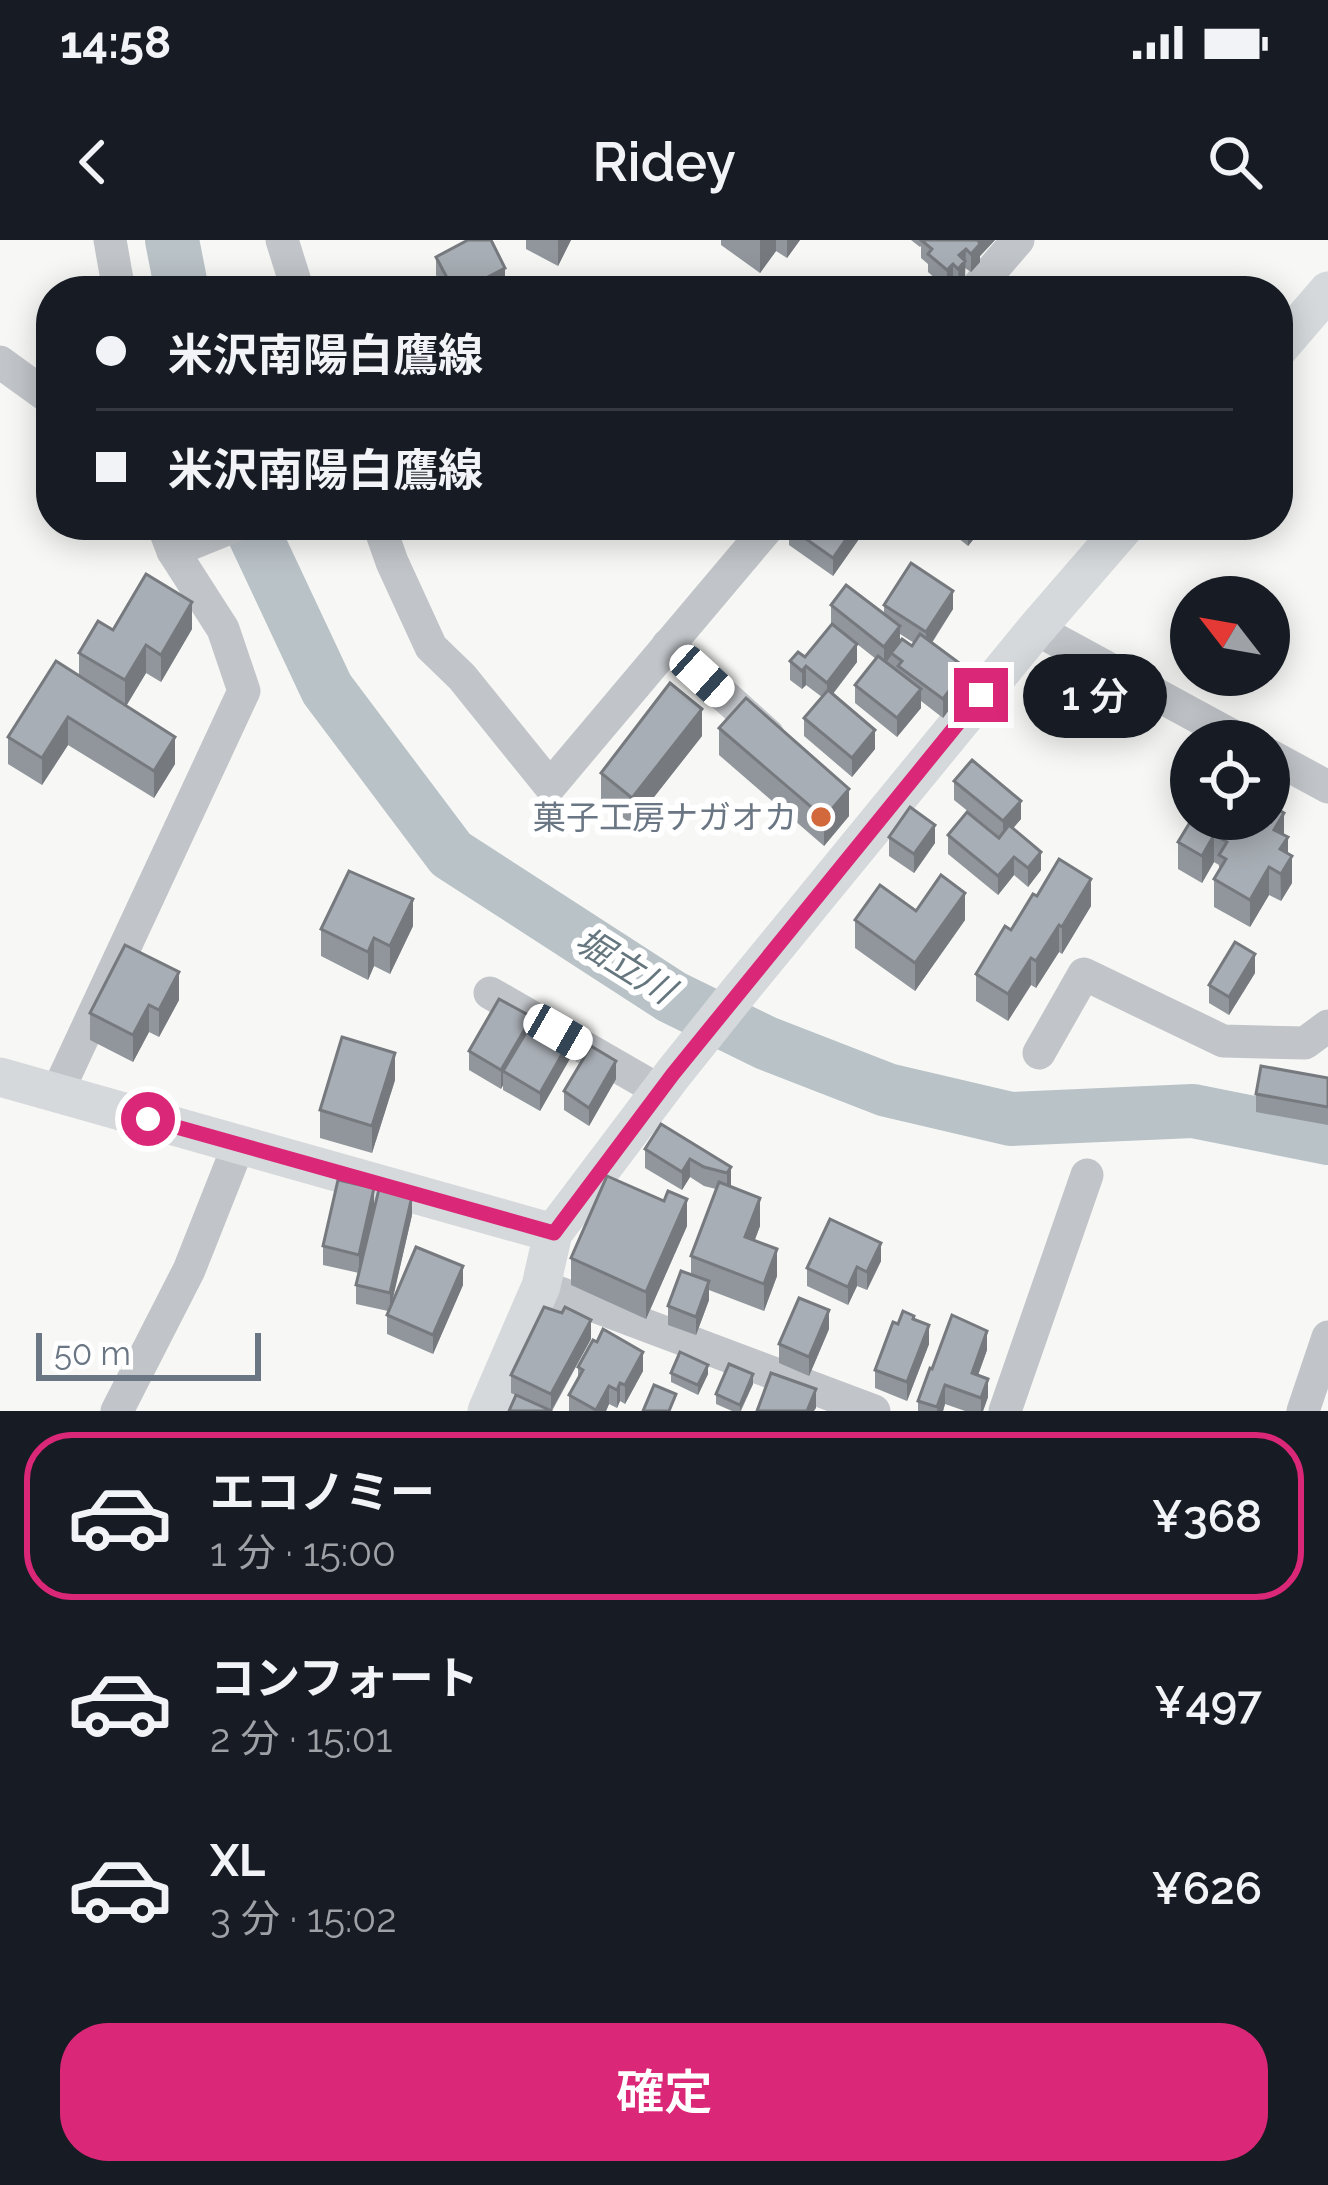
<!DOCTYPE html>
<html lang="ja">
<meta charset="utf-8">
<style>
:root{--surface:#171b24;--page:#242831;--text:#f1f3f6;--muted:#9ea1a6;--line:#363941;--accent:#db2777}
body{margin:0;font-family:Raleway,"Noto Sans JP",sans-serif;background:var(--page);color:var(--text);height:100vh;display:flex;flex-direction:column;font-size:45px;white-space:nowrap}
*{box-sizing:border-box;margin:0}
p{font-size:39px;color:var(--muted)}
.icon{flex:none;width:66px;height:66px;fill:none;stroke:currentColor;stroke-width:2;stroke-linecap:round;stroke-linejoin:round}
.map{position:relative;height:1171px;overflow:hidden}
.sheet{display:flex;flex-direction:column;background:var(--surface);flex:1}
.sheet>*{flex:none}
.top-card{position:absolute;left:36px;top:36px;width:1257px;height:264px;border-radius:48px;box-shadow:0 6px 30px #0003;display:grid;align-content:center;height:264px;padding:0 60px;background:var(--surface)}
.needle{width:78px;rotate:301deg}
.fabs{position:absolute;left:1170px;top:336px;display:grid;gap:24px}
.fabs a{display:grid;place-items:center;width:120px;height:120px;border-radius:50%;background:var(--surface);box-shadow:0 6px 30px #0003;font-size:60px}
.scale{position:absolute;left:36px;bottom:30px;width:225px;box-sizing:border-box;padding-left:12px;border:6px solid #6a7683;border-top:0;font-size:33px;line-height:42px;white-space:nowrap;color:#6a7683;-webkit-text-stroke:9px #fff;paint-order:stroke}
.end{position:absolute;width:54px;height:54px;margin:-27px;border:15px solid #db2777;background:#fff;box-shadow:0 0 0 6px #fff}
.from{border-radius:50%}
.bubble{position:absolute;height:84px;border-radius:42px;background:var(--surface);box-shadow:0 6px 30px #0003;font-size:39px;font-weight:600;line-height:84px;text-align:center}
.car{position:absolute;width:36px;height:72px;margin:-36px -18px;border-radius:15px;box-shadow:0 0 9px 3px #0007;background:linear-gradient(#fff 24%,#345 0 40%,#fff 0 76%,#345 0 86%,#fff 0)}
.top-card b{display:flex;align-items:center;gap:42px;height:114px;font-size:45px}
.top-card b+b{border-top:3px solid var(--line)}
.top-card i{width:30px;height:30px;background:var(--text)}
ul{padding:21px 0 0;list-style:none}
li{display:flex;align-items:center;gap:36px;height:168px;margin:0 24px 18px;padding:0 36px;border:6px solid transparent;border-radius:48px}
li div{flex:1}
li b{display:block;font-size:45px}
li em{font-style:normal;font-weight:600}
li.active{border-color:var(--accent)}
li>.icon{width:108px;height:108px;stroke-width:1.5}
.primary-button{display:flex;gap:24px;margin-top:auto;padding:24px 60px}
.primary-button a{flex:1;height:138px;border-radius:48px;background:var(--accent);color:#fff;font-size:48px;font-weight:600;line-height:138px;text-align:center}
.status{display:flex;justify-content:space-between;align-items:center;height:84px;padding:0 60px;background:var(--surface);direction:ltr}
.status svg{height:33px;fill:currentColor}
header{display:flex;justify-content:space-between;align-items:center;height:156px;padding:0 60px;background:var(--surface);font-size:54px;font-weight:600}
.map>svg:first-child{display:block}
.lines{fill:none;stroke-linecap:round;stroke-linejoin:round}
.river{stroke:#b9c2c7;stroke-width:54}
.minor{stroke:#c1c4c8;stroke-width:33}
.major{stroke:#d5d9dc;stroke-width:39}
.wall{fill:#90969c;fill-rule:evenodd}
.shaded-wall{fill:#767a7f}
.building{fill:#a8aeb5;stroke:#767a7f;stroke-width:3}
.route{stroke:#db2777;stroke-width:15}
.poi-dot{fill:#d1693c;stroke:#fff;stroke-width:4.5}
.labels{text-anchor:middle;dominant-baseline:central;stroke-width:12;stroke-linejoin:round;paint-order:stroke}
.poi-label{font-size:33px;fill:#6a7683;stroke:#fff;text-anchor:end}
.water-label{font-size:36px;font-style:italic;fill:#66767f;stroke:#fff}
</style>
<div class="status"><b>14:58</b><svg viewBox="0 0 49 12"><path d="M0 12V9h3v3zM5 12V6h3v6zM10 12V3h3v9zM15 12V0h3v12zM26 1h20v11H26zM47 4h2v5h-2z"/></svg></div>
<header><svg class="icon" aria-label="back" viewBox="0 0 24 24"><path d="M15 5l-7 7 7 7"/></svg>Ridey<svg class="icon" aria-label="search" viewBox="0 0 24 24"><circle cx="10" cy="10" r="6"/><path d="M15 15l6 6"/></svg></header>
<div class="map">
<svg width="1328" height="1171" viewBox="0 0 1328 1171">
<rect width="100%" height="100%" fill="#f7f8f5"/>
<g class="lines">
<g class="river">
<path d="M 172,0 L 182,51"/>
<path d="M 250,285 L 327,449 L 451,614 L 672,757 L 766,803 L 887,850 L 1011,879 L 1193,871 L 1328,898"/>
</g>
<g class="minor">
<path d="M 110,0 L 119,51"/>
<path d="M 282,0 L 298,51"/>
<path d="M 974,51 L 1018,0"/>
<path d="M 0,122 L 51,159"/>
<path d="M 379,285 L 392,322 L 431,407 L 462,437 L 550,546 L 770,285"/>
<path d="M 173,311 L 237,285"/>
<path d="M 1036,389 L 1242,501"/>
<path d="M 668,405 L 768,495"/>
<path d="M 1269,515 L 1328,547"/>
<path d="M 490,753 L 660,851"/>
<path d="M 1039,813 L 1084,734 L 1223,801 L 1305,803 L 1328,786"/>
<path d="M 56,855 L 244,451 L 223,389 L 173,311 L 163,285"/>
<path d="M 541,1046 L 874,1171"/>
<path d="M 117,1171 L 189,1030 L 239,904"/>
<path d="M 1005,1171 L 1087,935"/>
<path d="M 1303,1171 L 1328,1097"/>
</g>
<g class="major">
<path d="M 1278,109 L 1328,51"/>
<path d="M 0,837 L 553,993"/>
<path d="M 487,1171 L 541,1046 L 553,993 L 673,834 L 737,754 L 1036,389 L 1126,285"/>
</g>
</g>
<g class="wall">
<path d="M 526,0 L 571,0 L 558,26 L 526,9 Z"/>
<path d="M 721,0 L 800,0 L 787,18 L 776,11 L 760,33 L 721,5 Z"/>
<path d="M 911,0 L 995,0 L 980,16 L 980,22 L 971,32 L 965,28 L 965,39 L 958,48 L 953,43 L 947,49 L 928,32 L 928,24 L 921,18 L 921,6 L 920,7 Z"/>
<path d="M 436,17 L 505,47 L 497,51 L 445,51 L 436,35 Z"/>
<path d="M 866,285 L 866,289 L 833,336 L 789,305 L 789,287 Z"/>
<path d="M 947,285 L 985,285 L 968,306 L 947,289 Z"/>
<path d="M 831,365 L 884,373 L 884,365 L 953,369 L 932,403 L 966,447 L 943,478 L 921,461 L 921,468 L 897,497 L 855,463 L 855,445 L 876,419 L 857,404 L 857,422 L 833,454 L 875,509 L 852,537 L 804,496 L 804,478 L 822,457 L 806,445 L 802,449 L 790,440 L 790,421 L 805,417 L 831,384 ZM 900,394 L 914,403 L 912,406 L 900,401 Z"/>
<path d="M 192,389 L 161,442 L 146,433 L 126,466 L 175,524 L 154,558 L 68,505 L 42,545 L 8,524 L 8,497 L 79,436 L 79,413 L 113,390 Z"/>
<path d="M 719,488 L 849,576 L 824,606 L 719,515 Z"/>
<path d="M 702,496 L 632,585 L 601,560 L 601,533 Z"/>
<path d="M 954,541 L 1021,579 L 1013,588 L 1041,630 L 1028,647 L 1014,635 L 998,655 L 948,614 L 948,595 L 1000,597 L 954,560 Z"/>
<path d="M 1221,583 L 1238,583 L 1284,596 L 1292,643 L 1281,661 L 1269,655 L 1250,687 L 1214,667 L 1214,639 L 1219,631 L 1219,625 L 1214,622 L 1202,643 L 1178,629 L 1178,602 Z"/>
<path d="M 889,597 L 935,603 L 914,633 L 889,616 Z"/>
<path d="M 1037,656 L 1091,666 L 1062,714 L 1059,712 L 1036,748 L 1031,745 L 1008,781 L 976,761 L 976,734 Z"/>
<path d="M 916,671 L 965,680 L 915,751 L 855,708 L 855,680 Z"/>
<path d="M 413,686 L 390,734 L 374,726 L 368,740 L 321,716 L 321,689 Z"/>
<path d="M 1255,733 L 1229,775 L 1209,763 L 1209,745 Z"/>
<path d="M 179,760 L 159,797 L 149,792 L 133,822 L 90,800 L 90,773 Z"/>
<path d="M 532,783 L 572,815 L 540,871 L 503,850 L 503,845 L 501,849 L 469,830 L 469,811 Z"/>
<path d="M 1328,838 L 1328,885 L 1256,872 L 1256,854 Z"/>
<path d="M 616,839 L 589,886 L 564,870 L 564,851 Z"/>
<path d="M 395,840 L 372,913 L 320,898 L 320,870 Z"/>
<path d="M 645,909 L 731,927 L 730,947 L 760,986 L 755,1000 L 777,1036 L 764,1071 L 709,1050 L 709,1060 L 696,1095 L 668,1085 L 668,1066 L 691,1035 L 691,1016 L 716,949 L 704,946 L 690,937 L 682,950 L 645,928 Z"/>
<path d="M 374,948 L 359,1033 L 323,1025 L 323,1006 Z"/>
<path d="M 412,975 L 391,1065 L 463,1045 L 433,1114 L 387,1094 L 387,1075 L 388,1071 L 356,1064 L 356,1045 Z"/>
<path d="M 687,986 L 646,1079 L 571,1045 L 571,1018 Z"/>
<path d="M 881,1021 L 867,1050 L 857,1046 L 848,1065 L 807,1046 L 807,1028 Z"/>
<path d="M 914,1080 L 929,1104 L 907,1161 L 875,1148 L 875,1130 L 898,1084 Z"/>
<path d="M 829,1089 L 809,1136 L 779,1123 L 779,1104 Z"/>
<path d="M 591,1099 L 552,1171 L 511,1153 L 511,1135 Z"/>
<path d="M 987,1110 L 978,1135 L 988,1157 L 983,1171 L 965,1171 L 945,1164 L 943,1171 L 918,1171 L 918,1161 L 932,1129 Z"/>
<path d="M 578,1127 L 643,1131 L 625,1164 L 620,1161 L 617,1168 L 609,1164 L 606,1171 L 569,1171 L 569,1155 L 578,1139 Z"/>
<path d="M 671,1133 L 708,1134 L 698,1155 L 671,1142 Z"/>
<path d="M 753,1144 L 741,1171 L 732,1171 L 716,1164 L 716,1154 Z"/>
</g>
<g class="shaded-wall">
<path d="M 558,0 L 571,0 L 558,26 Z"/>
<path d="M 760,0 L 776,0 L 776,11 L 760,33 Z"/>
<path d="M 787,0 L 800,0 L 787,18 Z"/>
<path d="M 978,0 L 995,0 L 980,16 L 980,22 L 971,32 L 971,14 Z"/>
<path d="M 966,9 L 965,39 L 958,48 L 959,15 Z"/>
<path d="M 953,24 L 953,43 L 947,49 L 947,30 Z"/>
<path d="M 505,28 L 505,47 L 497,51 L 461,51 Z"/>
<path d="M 856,285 L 866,285 L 866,289 L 833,336 L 833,318 Z"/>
<path d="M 968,285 L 985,285 L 968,306 Z"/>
<path d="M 953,351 L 953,369 L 926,411 L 926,392 Z"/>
<path d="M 192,362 L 192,389 L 161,442 L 161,415 Z"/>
<path d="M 900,386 L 900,404 L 891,413 L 891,416 L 884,425 L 884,407 Z"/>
<path d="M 857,404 L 857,422 L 827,461 L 827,443 Z"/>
<path d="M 146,405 L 146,433 L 125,468 L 125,440 Z"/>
<path d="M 806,426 L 806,445 L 802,449 L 802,431 Z"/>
<path d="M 966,428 L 966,447 L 943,478 L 943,459 Z"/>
<path d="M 921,449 L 921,468 L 897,497 L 897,478 Z"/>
<path d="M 702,469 L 702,496 L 632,585 L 632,558 Z"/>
<path d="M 68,477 L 68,505 L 42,545 L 42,518 Z"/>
<path d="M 875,490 L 875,509 L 852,537 L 852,518 Z"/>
<path d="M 175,497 L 175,524 L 154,558 L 154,531 Z"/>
<path d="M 849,549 L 849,576 L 824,606 L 824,578 Z"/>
<path d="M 1021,561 L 1021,579 L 1003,600 L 1003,581 Z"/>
<path d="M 1284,573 L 1284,600 L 1274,590 Z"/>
<path d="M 935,585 L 935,603 L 914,633 L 914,614 Z"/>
<path d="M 1214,595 L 1214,622 L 1202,643 L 1202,616 Z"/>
<path d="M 1288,597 L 1288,623 L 1292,616 L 1292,643 L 1281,661 L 1280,609 Z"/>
<path d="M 1041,612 L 1041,630 L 1028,647 L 1028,628 Z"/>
<path d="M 1014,617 L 1014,635 L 998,655 L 998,636 Z"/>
<path d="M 1269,627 L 1269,655 L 1250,687 L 1250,660 Z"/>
<path d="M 1091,639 L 1091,666 L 1062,714 L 1062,687 Z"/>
<path d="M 965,653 L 965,680 L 915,751 L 915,723 Z"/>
<path d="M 413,659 L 413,686 L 390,734 L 390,706 Z"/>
<path d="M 1059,685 L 1059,712 L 1036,748 L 1036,721 Z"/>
<path d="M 374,698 L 374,726 L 368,740 L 368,712 Z"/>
<path d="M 1255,714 L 1255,733 L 1229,775 L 1229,757 Z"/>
<path d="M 1031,718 L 1031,745 L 1008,781 L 1008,754 Z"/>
<path d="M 179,732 L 179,760 L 159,797 L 159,770 Z"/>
<path d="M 149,765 L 149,792 L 133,822 L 133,795 Z"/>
<path d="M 532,777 L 532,796 L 503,831 L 503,845 L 501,849 L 501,830 Z"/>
<path d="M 572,797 L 572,815 L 540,871 L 540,853 Z"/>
<path d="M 395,813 L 395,840 L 372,913 L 372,886 Z"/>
<path d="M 616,821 L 616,839 L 589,886 L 589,868 Z"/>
<path d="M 690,919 L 690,937 L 682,950 L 682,932 Z"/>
<path d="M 731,927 L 731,945 L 727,951 L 727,933 Z"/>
<path d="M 374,948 L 374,967 L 359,1033 L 359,1015 Z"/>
<path d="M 412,956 L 412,975 L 390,1071 L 390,1053 Z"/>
<path d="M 760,958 L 760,986 L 745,1024 L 745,997 Z"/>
<path d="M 687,959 L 687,986 L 646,1079 L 646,1052 Z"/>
<path d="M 881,1003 L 881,1021 L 867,1050 L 867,1032 Z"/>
<path d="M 777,1009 L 777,1036 L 764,1071 L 764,1044 Z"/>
<path d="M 463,1026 L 463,1045 L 433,1114 L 433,1095 Z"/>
<path d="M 857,1027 L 857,1046 L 848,1065 L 848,1047 Z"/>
<path d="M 709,1041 L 709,1060 L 696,1095 L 696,1077 Z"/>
<path d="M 829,1070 L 829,1089 L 809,1136 L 809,1117 Z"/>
<path d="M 591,1080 L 591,1099 L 551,1171 L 551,1154 Z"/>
<path d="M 929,1085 L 929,1104 L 907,1161 L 907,1142 Z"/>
<path d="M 987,1091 L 987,1110 L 972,1152 L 972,1133 Z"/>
<path d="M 643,1112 L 643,1131 L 625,1164 L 625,1145 Z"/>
<path d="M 708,1125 L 708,1134 L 698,1155 L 698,1145 Z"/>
<path d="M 753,1134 L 753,1144 L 740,1171 L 740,1165 Z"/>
<path d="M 988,1139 L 988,1157 L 983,1171 L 981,1171 L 981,1158 Z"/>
<path d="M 620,1143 L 620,1161 L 617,1168 L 617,1150 Z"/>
<path d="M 945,1145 L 945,1164 L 943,1171 L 937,1171 Z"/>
<path d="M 609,1146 L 609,1164 L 606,1171 L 596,1171 Z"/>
<path d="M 816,1149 L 816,1168 L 814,1171 L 807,1171 Z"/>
</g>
<g class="building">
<path d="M 468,0 L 491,0 L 505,28 L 461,51 L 454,51 L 436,17 Z"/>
<path d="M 921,0 L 978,0 L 980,4 L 971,14 L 966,9 L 959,15 L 965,21 L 958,29 L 953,24 L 947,30 L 928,14 L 932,9 Z"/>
<path d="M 790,285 L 856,285 L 833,318 L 789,287 Z"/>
<path d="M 911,323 L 953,351 L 926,392 L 884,365 Z"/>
<path d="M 146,334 L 192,362 L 161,415 L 146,405 L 125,440 L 79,413 L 98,381 L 113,390 Z"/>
<path d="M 846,345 L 900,386 L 884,407 L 831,365 Z"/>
<path d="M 832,384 L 857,404 L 827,443 L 806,426 L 802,431 L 790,421 L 798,412 L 805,417 Z"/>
<path d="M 920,394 L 966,428 L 943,459 L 898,426 L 902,421 L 891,413 L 902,399 L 912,406 Z"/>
<path d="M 878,416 L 921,449 L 897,478 L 855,445 Z"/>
<path d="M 56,421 L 175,497 L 154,531 L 68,477 L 42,518 L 8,497 Z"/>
<path d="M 670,443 L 702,469 L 632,558 L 601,533 Z"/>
<path d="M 828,450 L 875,490 L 852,518 L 804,478 Z"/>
<path d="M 746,458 L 849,549 L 824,578 L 719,488 Z"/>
<path d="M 972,520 L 1021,561 L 1003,581 L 954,541 Z"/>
<path d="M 1269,564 L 1284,573 L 1274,590 L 1288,597 L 1280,609 L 1292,616 L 1281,634 L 1269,627 L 1250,660 L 1214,639 L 1226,619 L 1219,615 L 1227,602 L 1214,595 L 1202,616 L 1178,602 L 1192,579 L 1215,579 L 1221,583 L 1223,579 L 1231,579 L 1238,583 L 1240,579 L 1269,579 Z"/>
<path d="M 910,567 L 935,585 L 914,614 L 889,597 Z"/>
<path d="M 967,572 L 999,598 L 1009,585 L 1041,612 L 1028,628 L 1014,617 L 998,636 L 948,595 Z"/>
<path d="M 1059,619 L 1091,639 L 1062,687 L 1059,685 L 1036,721 L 1031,718 L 1008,754 L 976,734 L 1005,686 L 1011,690 L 1033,654 L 1037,656 Z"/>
<path d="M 349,631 L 413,659 L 390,706 L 374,698 L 368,712 L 321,689 Z"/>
<path d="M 941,635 L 965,653 L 915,723 L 855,680 L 880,645 L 916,671 Z"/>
<path d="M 1235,702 L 1255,714 L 1229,757 L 1209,745 Z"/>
<path d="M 125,705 L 179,732 L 159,770 L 149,765 L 133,795 L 90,773 Z"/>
<path d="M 499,759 L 532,777 L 501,830 L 469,811 Z"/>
<path d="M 536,776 L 572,797 L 540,853 L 503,831 Z"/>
<path d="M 342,797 L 395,813 L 372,886 L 320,870 Z"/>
<path d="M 591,806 L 616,821 L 589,868 L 564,851 Z"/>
<path d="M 1261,826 L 1328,838 L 1328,867 L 1256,854 Z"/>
<path d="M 661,884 L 731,927 L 727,933 L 704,927 L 690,919 L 682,932 L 645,909 Z"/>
<path d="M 607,936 L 664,961 L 668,951 L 687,959 L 646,1052 L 571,1018 Z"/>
<path d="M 338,940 L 374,948 L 359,1015 L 323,1006 Z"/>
<path d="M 719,942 L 760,958 L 745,997 L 777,1009 L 764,1044 L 691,1016 Z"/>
<path d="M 379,949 L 412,956 L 390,1053 L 356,1045 Z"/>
<path d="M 830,979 L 881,1003 L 867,1032 L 857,1027 L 848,1047 L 807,1028 Z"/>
<path d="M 416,1007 L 463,1026 L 433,1095 L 387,1075 Z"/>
<path d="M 681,1031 L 709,1041 L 696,1077 L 668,1066 Z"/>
<path d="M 799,1058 L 829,1070 L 809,1117 L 779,1104 Z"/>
<path d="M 544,1067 L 562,1073 L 565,1067 L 591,1080 L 551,1154 L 511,1135 Z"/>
<path d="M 903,1071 L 914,1076 L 913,1079 L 929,1085 L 907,1142 L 875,1130 L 893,1082 L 898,1084 Z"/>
<path d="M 952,1075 L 987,1091 L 972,1133 L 988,1139 L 981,1158 L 945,1145 L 937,1167 L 918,1161 L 930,1128 L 932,1129 Z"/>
<path d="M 603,1089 L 643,1112 L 625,1145 L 620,1143 L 617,1150 L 609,1146 L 596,1170 L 569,1155 L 583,1130 L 578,1127 L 593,1100 L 597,1102 Z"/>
<path d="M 680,1112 L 708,1125 L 698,1145 L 671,1133 Z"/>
<path d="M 729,1124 L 753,1134 L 740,1165 L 716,1154 Z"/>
<path d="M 771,1133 L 816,1149 L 807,1171 L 757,1171 Z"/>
<path d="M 654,1145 L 676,1154 L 669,1171 L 643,1171 Z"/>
<path d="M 516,1155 L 552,1171 L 509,1171 Z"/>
</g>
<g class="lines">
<path class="route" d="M 148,879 L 554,993 L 673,834 L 981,455"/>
</g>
<circle class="poi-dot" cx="821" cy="577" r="12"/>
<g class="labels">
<g class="poi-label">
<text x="797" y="577">菓子工房ナガオカ</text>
</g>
<g class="water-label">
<text transform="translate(625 725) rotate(32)">堀立川</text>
</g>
</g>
</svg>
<div class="fabs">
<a><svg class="needle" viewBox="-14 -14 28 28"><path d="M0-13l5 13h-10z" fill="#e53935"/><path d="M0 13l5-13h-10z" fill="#9ea1a6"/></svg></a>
<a><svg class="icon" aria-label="locate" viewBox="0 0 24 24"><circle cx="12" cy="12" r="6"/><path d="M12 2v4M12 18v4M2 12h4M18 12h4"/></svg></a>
</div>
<div class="scale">50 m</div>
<i class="end from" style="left:148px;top:879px"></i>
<i class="end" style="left:981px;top:455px"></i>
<div class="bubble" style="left:1023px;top:414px;width:144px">1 分</div>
<i class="car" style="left:702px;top:436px;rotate:132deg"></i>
<i class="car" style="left:558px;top:792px;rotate:120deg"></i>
<div class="top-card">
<b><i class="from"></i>米沢南陽白鷹線</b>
<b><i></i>米沢南陽白鷹線</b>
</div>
</div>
<section class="sheet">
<ul>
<li class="active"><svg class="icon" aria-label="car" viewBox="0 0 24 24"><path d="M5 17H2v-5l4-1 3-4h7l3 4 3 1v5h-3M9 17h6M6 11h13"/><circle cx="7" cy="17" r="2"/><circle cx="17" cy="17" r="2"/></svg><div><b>エコノミー</b><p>1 分 · 15:00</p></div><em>¥368</em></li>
<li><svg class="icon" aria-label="car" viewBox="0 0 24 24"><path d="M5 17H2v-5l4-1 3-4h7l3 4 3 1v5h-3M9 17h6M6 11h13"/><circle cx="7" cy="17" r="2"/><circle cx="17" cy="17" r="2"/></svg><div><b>コンフォート</b><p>2 分 · 15:01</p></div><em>¥497</em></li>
<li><svg class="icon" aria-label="car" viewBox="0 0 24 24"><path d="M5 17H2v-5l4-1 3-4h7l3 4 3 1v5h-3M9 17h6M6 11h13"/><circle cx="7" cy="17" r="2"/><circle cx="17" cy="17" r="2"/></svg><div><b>XL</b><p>3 分 · 15:02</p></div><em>¥626</em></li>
</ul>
<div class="primary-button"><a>確定</a></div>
</section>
